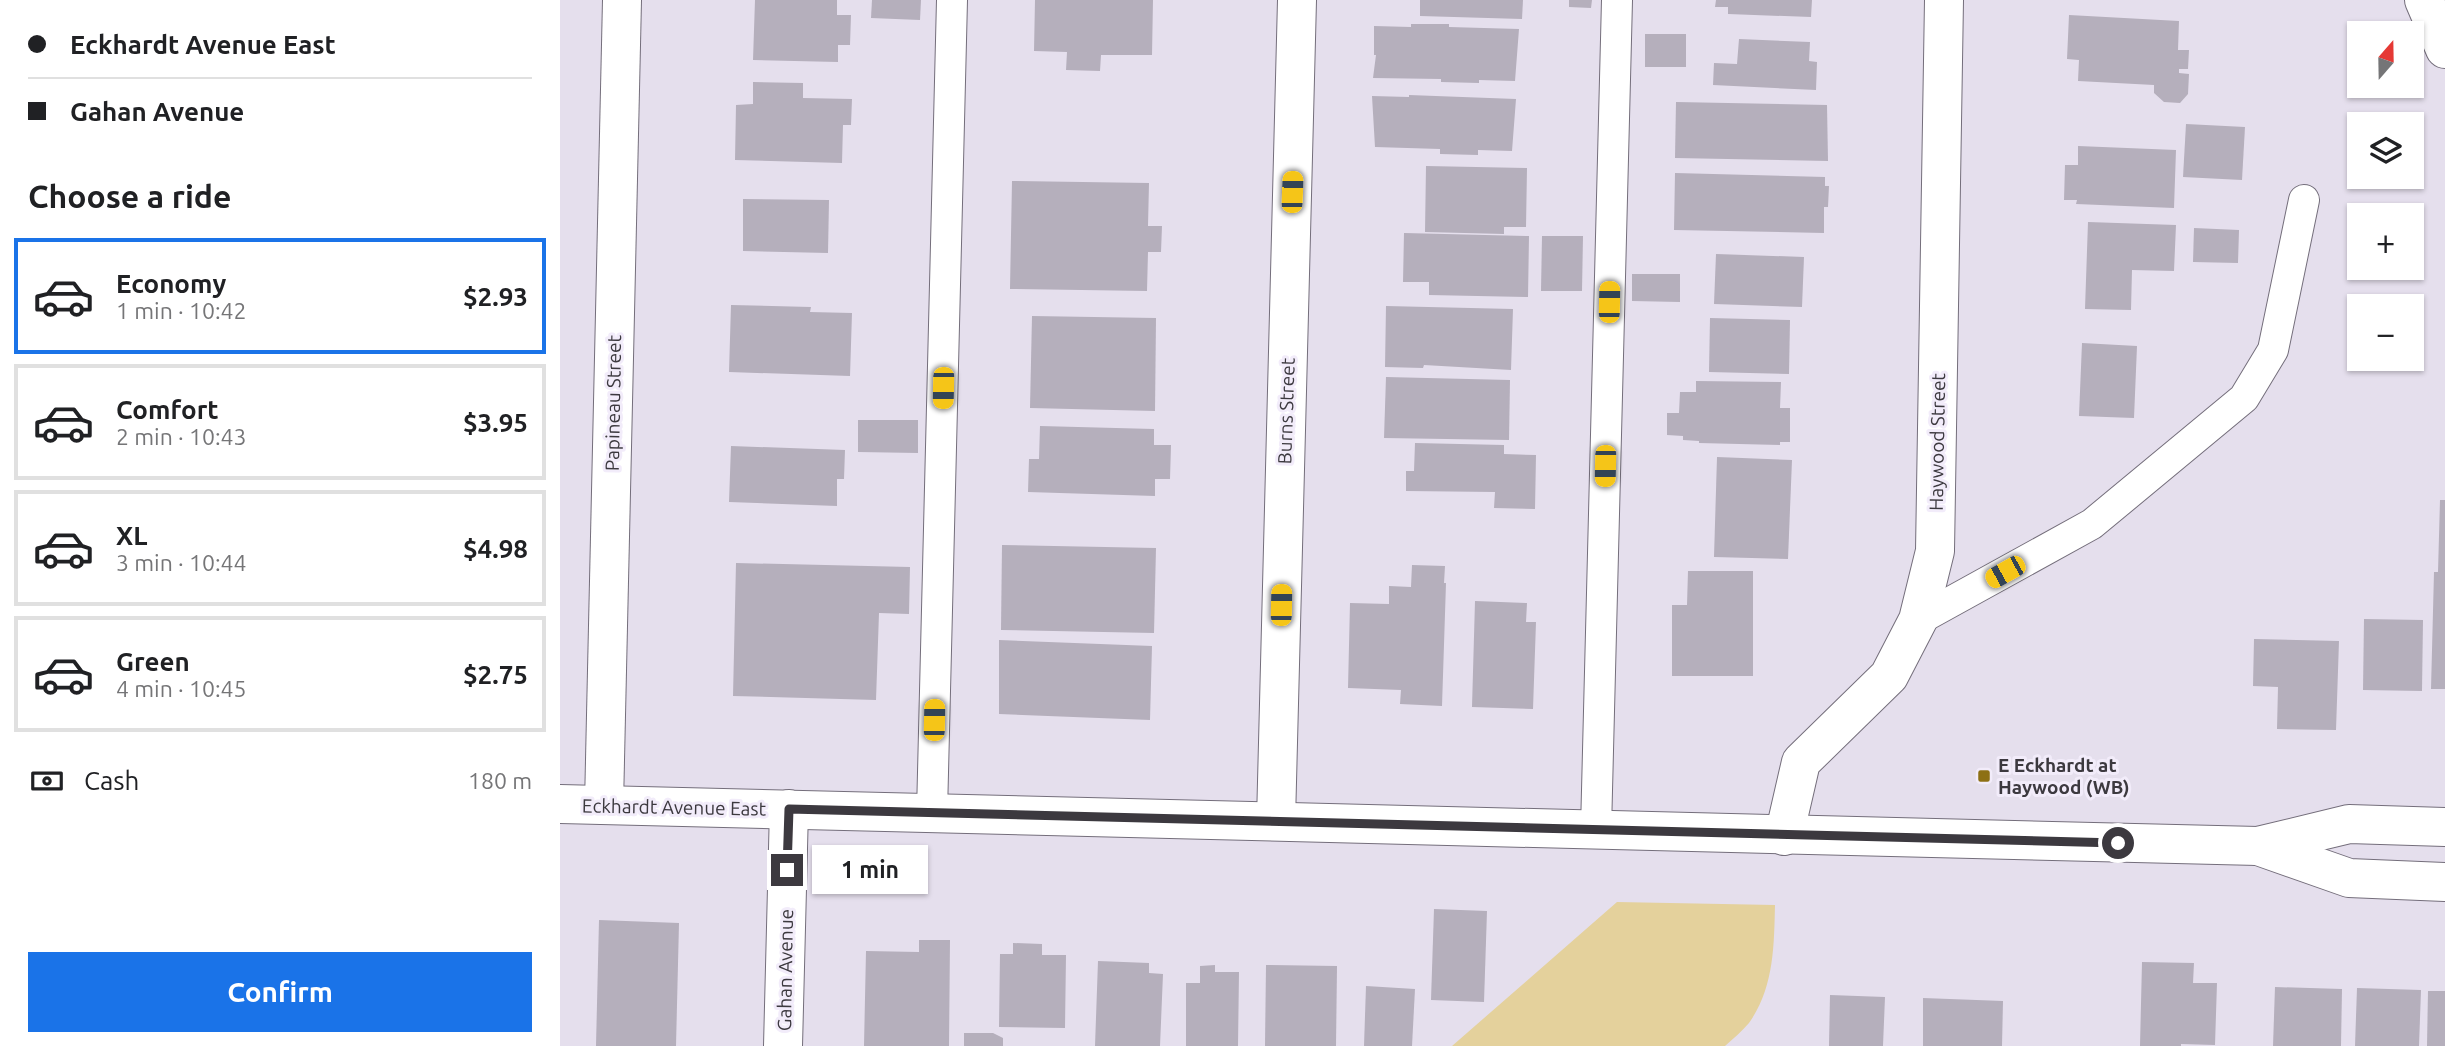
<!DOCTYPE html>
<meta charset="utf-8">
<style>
:root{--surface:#fff;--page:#f2f2f2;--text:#202124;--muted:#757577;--line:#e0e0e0;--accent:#1a73e8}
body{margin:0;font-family:Ubuntu,sans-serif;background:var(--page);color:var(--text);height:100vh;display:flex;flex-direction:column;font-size:26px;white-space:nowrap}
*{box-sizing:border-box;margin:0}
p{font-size:23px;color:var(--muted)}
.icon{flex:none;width:38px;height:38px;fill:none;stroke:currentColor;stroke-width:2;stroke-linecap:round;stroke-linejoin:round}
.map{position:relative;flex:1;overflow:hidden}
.details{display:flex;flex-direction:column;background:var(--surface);width:560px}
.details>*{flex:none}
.guide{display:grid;align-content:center;height:154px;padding:0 28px;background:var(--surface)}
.needle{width:46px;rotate:20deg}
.buttons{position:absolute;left:1787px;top:21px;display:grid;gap:14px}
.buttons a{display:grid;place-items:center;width:77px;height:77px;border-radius:0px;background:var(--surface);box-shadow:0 2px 5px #0004;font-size:35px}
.end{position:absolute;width:32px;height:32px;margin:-16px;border:9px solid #3c393f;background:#fff;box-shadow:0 0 0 4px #fff}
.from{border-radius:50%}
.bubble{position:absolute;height:49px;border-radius:0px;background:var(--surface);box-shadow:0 2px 5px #0004;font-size:23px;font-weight:600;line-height:49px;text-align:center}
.car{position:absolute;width:21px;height:42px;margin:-21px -10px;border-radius:9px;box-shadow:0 0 5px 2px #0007;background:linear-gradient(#f5c518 24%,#345 0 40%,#f5c518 0 76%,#345 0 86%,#f5c518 0)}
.guide b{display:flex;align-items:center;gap:24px;height:66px;font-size:26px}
.guide b+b{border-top:2px solid var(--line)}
.guide i{width:18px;height:18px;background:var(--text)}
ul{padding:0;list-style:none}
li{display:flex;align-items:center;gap:21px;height:116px;margin:0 14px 10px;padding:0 14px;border:4px solid var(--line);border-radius:0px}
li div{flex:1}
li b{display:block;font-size:26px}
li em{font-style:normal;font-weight:600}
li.selected{border-color:var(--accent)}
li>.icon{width:63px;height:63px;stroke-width:1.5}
h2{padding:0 28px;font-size:32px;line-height:84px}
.pay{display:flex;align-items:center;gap:18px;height:77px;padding:0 28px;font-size:26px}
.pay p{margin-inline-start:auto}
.primary-button{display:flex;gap:14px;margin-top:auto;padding:14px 28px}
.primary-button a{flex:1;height:80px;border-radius:0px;background:var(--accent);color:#fff;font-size:28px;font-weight:600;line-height:80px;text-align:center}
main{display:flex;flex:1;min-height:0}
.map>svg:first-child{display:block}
.green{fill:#e4d19c}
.building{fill:#b5afbc}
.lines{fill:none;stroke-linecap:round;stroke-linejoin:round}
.service-casing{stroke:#746e7b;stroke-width:32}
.minor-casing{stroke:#746e7b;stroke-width:40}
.tertiary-casing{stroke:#746e7b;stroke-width:40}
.secondary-casing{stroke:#746e7b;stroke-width:40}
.service{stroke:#fff;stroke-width:30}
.minor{stroke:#fff;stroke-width:38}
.tertiary{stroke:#fff;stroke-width:38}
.secondary{stroke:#fff;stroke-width:38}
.route{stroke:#3c393f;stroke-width:9}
.poi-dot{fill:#8d7014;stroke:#f2ecfa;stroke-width:2.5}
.labels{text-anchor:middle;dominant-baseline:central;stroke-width:6;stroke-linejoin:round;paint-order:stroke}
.street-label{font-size:19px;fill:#3c393f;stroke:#f2ecfa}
.poi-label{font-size:19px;font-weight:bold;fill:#3c393f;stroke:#f2ecfa;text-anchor:start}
</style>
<main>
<section class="details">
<div class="guide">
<b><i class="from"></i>Eckhardt Avenue East</b>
<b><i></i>Gahan Avenue</b>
</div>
<h2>Choose a ride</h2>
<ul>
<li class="selected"><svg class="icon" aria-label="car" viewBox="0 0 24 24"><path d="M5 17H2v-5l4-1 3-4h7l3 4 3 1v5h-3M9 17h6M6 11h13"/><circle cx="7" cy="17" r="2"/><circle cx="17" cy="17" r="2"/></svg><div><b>Economy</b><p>1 min · 10:42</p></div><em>$2.93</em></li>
<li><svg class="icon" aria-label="car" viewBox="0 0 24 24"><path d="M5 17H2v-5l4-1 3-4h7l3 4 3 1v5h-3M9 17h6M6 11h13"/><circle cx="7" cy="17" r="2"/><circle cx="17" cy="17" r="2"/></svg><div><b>Comfort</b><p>2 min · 10:43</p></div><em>$3.95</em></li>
<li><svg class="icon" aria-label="car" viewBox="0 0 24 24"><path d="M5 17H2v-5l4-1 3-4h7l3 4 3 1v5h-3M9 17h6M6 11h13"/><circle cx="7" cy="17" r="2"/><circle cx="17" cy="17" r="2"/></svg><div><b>XL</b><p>3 min · 10:44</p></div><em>$4.98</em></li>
<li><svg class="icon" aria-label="car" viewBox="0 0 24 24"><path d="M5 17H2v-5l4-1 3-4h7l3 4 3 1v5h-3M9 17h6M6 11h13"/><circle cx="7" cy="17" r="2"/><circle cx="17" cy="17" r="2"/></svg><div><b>Green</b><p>4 min · 10:45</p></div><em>$2.75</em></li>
</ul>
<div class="pay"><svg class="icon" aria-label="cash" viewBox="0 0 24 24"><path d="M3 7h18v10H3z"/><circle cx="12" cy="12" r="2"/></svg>Cash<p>180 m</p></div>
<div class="primary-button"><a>Confirm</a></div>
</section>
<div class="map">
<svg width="1885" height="1046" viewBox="0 0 1885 1046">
<rect width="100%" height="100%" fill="#e5dfed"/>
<path class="green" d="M 1057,902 L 1215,905 C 1214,946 1214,988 1189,1023 C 1182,1031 1173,1039 1165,1046 L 892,1046 Z"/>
<g class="building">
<path d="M 195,0 L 277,0 L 277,15 L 291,15 L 290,45 L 278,45 L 278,62 L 193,60 Z"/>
<path d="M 312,0 L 361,0 L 360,20 L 311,18 Z"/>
<path d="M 475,0 L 593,0 L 592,55 L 541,55 L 540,71 L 506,70 L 507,52 L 474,51 Z"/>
<path d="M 860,0 L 963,0 L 962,19 L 860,16 Z"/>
<path d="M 1009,0 L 1032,0 L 1031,8 L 1009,7 Z"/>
<path d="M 1156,0 L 1252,0 L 1251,17 L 1168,14 L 1168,7 L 1155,7 Z"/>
<path d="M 1509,15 L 1619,21 L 1618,50 L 1629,50 L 1628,69 L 1619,69 L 1619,73 L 1629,74 L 1628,94 L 1620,103 L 1604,102 L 1594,93 L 1594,85 L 1518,81 L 1519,60 L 1507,59 Z"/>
<path d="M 851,24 L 889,24 L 889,27 L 959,29 L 955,81 L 919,80 L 919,83 L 881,82 L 881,79 L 813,78 L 816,55 L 814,55 L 814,26 L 851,27 Z"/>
<rect x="1085" y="34" width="41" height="33"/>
<path d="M 1179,39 L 1250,42 L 1249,61 L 1257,62 L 1256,90 L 1153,85 L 1154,63 L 1177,64 Z"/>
<path d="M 193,82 L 243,83 L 243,98 L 292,99 L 291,125 L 283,125 L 282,163 L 175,160 L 176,105 L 193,104 Z"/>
<path d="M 849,95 L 956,99 L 952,151 L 918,150 L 918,155 L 880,154 L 880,149 L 815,147 L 812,96 L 849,97 Z"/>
<path d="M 1116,102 L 1267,105 L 1268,161 L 1115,158 Z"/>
<path d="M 1626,124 L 1685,127 L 1682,180 L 1623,177 Z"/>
<path d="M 1518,146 L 1616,150 L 1614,208 L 1516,204 L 1517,200 L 1504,200 L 1505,165 L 1518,165 Z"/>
<path d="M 866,166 L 967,168 L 966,227 L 944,227 L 944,234 L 865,232 Z"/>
<path d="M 1115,173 L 1265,177 L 1265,186 L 1269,186 L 1268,207 L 1264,207 L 1264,233 L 1114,230 Z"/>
<path d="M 452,181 L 589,183 L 588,226 L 602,226 L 601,252 L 588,252 L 587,291 L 450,289 Z"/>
<path d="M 183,199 L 269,200 L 268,253 L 183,251 Z"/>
<path d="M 1528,222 L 1616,225 L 1614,271 L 1572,270 L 1571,310 L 1525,309 Z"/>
<path d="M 1634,228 L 1679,230 L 1678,263 L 1633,262 Z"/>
<path d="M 844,233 L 969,236 L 968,297 L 869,295 L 869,282 L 843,282 Z"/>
<path d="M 982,236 L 1023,236 L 1022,291 L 981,291 Z"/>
<path d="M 1156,254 L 1244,257 L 1242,307 L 1154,304 Z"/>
<path d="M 1072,274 L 1120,274 L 1120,302 L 1072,301 Z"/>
<path d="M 171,305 L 251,307 L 250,312 L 292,313 L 290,376 L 169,372 Z"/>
<path d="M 826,306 L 953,309 L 951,370 L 864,365 L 863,368 L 825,367 Z"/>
<path d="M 472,316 L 596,318 L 595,411 L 470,408 Z"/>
<path d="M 1150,318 L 1230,320 L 1229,374 L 1149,372 Z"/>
<path d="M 1522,343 L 1577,346 L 1574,418 L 1519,416 Z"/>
<path d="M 826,377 L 950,380 L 949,440 L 824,438 Z"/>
<path d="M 1136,381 L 1221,382 L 1220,408 L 1230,408 L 1230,442 L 1220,442 L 1220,445 L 1139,443 L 1139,441 L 1123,440 L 1123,436 L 1107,435 L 1107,413 L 1119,413 L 1120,392 L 1136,392 Z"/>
<path d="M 298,420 L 358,420 L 358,453 L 298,452 Z"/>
<path d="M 480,426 L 594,429 L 594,445 L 611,445 L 610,479 L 595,479 L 595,496 L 468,492 L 469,459 L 479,459 Z"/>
<path d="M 855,443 L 944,445 L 944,454 L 976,455 L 975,509 L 934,508 L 935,492 L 846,491 L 846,471 L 854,471 Z"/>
<path d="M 171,446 L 285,450 L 284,479 L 277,479 L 277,506 L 169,502 Z"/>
<path d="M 1157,457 L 1232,460 L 1228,559 L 1154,557 Z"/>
<path d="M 1880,500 L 1885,500 L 1885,689 L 1871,689 L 1874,572 L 1878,572 Z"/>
<path d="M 442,545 L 596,548 L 594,633 L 441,630 Z"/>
<path d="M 176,563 L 350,567 L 349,614 L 319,613 L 316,700 L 173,696 Z"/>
<path d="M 852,565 L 885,566 L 884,583 L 886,583 L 882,706 L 840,704 L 841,690 L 788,688 L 790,603 L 829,604 L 829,586 L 851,587 Z"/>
<path d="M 1128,571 L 1193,571 L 1193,676 L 1112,676 L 1112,605 L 1127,605 Z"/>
<path d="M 915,601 L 967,603 L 966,622 L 976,622 L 973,709 L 912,707 Z"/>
<path d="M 1804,619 L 1863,620 L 1862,691 L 1803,690 Z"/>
<path d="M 1694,639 L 1779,641 L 1776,730 L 1717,729 L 1718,687 L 1693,686 Z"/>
<path d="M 439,640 L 592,646 L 590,720 L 439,714 Z"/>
<path d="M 874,909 L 927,911 L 924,1002 L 871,1000 Z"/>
<path d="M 39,920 L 119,923 L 116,1046 L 36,1046 Z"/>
<path d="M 359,940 L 390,940 L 389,1046 L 304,1046 L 306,951 L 359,952 Z"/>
<path d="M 453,943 L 482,944 L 482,955 L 506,955 L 505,1028 L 439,1027 L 440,954 L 453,954 Z"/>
<path d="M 538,961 L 589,963 L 589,973 L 603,974 L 600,1046 L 535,1046 Z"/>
<path d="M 1582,962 L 1634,963 L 1633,983 L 1657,983 L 1655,1045 L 1621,1044 L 1621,1046 L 1580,1046 Z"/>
<path d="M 655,965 L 655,972 L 679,972 L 678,1046 L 626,1046 L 626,983 L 640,983 L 640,966 Z"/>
<path d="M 706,965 L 777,966 L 776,1046 L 705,1046 Z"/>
<path d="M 806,986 L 855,989 L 852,1046 L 804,1046 Z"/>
<path d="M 1715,987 L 1782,989 L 1781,1046 L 1713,1046 Z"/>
<path d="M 1797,988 L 1861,990 L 1859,1046 L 1795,1046 Z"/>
<path d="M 1868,991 L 1885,991 L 1885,1046 L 1867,1046 Z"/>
<path d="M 1270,995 L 1325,997 L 1323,1046 L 1269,1046 Z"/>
<path d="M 1363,998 L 1443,1001 L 1442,1046 L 1363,1046 Z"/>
<path d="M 404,1033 L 433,1033 L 443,1038 L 443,1046 L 404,1046 Z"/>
</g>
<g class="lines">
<g class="service-casing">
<g id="service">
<path d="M 1358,620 L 1532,524 L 1684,398 L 1713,350 L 1744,200"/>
<path d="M 372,813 L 392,0"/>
<path d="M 1036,830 L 1057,0"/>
</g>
</g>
<g class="minor-casing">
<g id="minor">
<path d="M 44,805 L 62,0"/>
<path d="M 716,821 L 737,0"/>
<path d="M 1224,836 L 1241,762 L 1329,676 L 1358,620 L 1375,551 L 1384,0"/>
<path d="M 223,1046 L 229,809"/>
</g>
</g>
<g class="tertiary-casing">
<path id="tertiary" d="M 1864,0 L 1885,49"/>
</g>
<g class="secondary-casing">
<g id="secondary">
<path d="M 0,804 L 1698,846 L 1789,824 L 1885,827"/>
<path d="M 1698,846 L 1789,878 L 1885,882"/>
</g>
</g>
<use href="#service" class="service"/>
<use href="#minor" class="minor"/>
<use href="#tertiary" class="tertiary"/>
<use href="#secondary" class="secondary"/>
</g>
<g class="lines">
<path class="route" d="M 227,870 L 229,809 L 1558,843"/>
</g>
<rect class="poi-dot" x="1417" y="769" width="14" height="14" rx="3.5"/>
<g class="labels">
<g class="street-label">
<text transform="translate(53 403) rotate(-89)">Papineau Street</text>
<text transform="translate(726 411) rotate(-88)">Burns Street</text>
<text transform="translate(1377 442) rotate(-89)">Haywood Street</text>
<text transform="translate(114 807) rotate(1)">Eckhardt Avenue East</text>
<text transform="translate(225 970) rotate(-89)">Gahan Avenue</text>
</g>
<g class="poi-label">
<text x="1438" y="765">E Eckhardt at<tspan x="1438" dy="22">Haywood (WB)</tspan></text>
</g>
</g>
</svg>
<div class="buttons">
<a><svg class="needle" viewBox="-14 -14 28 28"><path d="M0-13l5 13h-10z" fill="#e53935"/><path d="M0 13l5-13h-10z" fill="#757577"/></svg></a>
<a><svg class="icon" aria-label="layers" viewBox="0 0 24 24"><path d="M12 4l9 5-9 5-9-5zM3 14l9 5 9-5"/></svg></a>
<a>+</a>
<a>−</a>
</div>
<i class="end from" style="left:1558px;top:843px"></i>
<i class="end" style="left:227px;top:870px"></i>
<div class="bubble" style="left:252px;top:845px;width:116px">1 min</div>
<i class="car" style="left:732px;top:192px;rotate:2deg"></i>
<i class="car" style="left:1049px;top:302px;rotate:1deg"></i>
<i class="car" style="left:383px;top:388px;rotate:181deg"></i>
<i class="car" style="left:1045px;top:466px;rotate:181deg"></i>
<i class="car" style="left:1445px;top:572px;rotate:241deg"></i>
<i class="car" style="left:721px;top:605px;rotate:1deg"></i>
<i class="car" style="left:374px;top:720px;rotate:1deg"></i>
</div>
</main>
